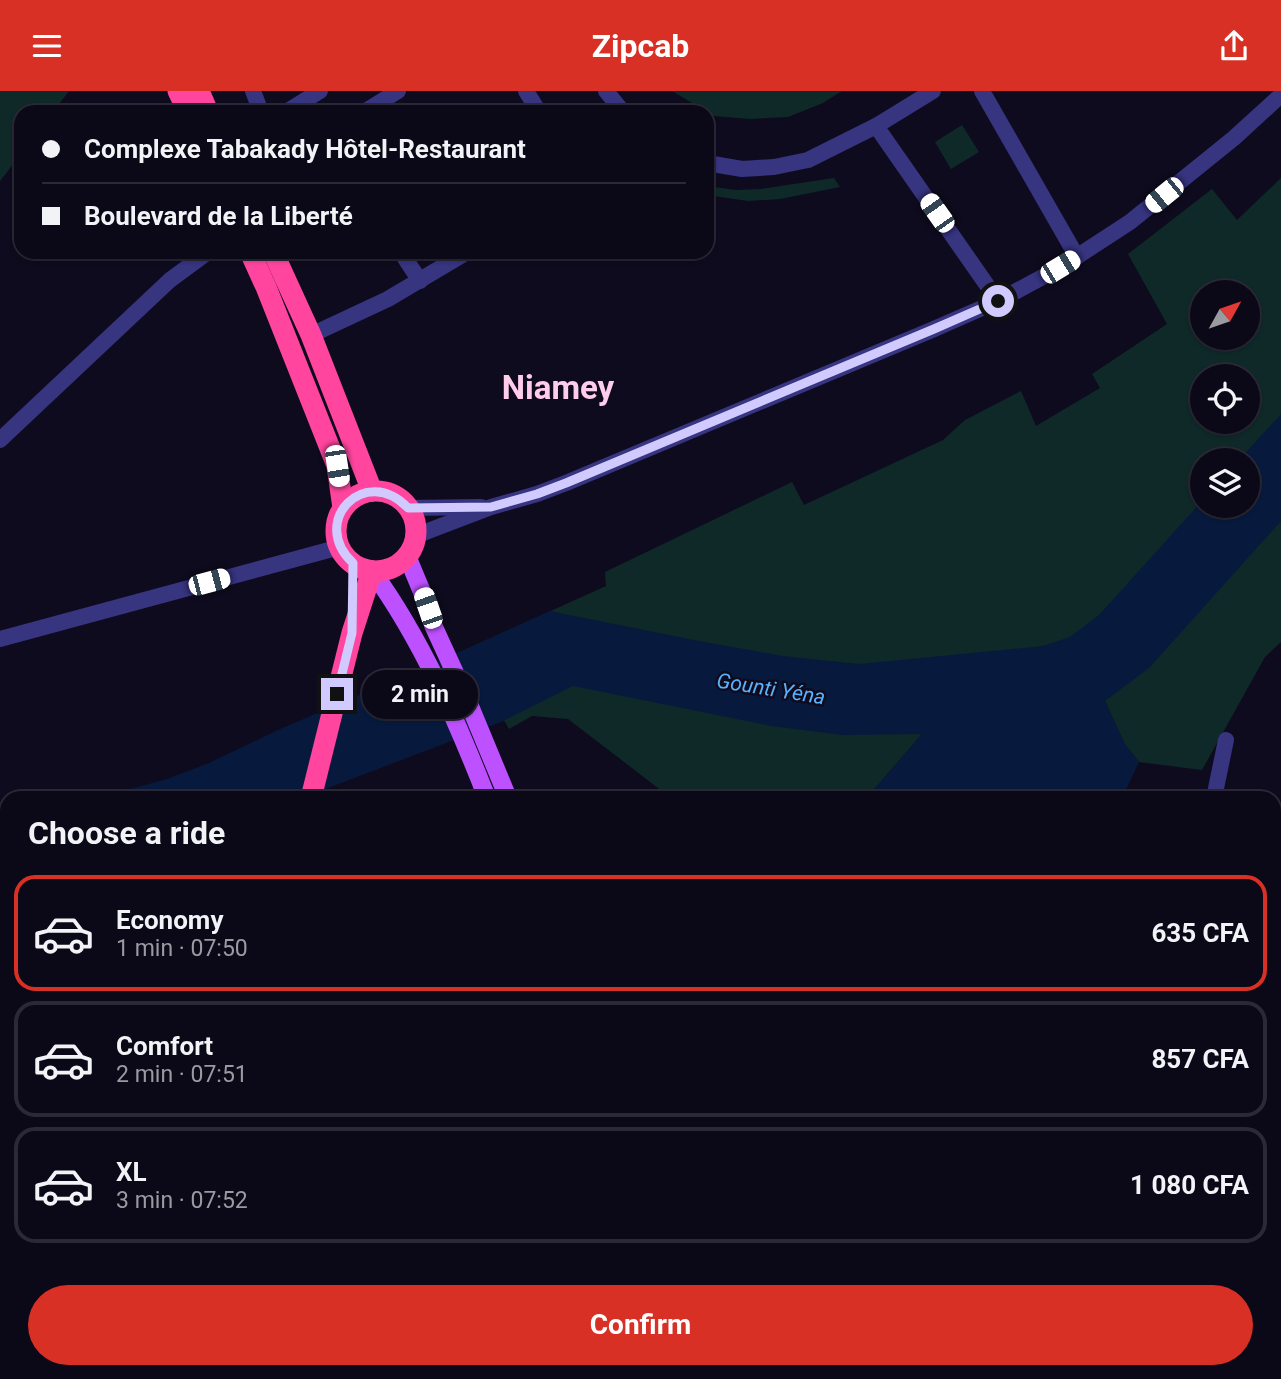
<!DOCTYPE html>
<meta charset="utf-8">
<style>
:root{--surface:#0b0817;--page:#191624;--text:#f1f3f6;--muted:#9a9aa1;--line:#2b2936;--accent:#d93025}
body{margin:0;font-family:Roboto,sans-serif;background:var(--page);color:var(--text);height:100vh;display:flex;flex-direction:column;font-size:26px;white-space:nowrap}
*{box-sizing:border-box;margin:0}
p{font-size:23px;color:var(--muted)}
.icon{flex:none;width:38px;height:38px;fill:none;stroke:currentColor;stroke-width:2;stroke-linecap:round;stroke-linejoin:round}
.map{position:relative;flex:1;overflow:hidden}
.details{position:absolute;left:0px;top:700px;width:1281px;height:588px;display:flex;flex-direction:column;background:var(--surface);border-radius:21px 21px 0 0;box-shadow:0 2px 5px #0004,0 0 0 2px var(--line)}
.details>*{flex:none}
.top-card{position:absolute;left:14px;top:14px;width:700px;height:154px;border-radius:21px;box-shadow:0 2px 5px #0004,0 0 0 2px var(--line);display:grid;align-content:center;height:154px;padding:0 28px;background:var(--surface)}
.needle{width:46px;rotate:50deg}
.buttons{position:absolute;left:1190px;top:189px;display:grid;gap:14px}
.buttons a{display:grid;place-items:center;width:70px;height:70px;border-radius:50%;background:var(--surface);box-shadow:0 2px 5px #0004,0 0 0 2px var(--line);font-size:35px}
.end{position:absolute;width:32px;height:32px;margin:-16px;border:9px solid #d0caff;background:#111;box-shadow:0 0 0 4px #111}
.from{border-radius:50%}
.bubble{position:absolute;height:49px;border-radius:24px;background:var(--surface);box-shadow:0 2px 5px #0004,0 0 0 2px var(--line);font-size:23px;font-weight:700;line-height:49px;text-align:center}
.car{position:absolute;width:21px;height:42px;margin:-21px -10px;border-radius:9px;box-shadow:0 0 5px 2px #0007;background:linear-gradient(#fff 24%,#345 0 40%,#fff 0 76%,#345 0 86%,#fff 0)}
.top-card b{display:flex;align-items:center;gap:24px;height:66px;font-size:26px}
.top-card b+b{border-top:2px solid var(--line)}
.top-card i{width:18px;height:18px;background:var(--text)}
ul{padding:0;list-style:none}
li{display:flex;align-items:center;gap:21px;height:116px;margin:0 14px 10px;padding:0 14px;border:4px solid var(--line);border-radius:21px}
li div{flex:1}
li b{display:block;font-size:26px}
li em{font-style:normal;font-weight:700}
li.current{border-color:var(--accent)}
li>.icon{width:63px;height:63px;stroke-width:1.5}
h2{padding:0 28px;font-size:32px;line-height:84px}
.button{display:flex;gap:14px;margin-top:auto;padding:14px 28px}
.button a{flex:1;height:80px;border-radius:42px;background:var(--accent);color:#fff;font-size:28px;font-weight:700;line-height:80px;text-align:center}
header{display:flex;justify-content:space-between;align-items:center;height:91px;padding:0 28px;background:var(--accent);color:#fff;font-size:32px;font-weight:700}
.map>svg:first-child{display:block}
.green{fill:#0e2928;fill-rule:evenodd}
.water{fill:#071a3d}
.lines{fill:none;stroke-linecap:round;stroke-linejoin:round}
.minor{stroke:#373480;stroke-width:16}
.major{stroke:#be51ff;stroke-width:18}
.highway{stroke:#ff459e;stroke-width:21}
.route{stroke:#d0caff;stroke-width:9}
.labels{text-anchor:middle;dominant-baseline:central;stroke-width:5;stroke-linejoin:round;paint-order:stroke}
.water-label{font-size:21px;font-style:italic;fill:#58b2ff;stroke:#0f0b1f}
.town-label{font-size:33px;font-weight:bold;fill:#ffccec;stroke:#0f0b1f}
</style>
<header><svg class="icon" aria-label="menu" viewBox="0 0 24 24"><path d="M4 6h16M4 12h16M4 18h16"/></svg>Zipcab<svg class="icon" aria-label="share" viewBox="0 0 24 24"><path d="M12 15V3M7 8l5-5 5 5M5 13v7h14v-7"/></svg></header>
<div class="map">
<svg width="1281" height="1288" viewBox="0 0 1281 1288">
<rect width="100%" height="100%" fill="#0f0b1f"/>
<g class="green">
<path d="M 0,0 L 69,0 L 53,21 L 21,21 L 21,63 L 0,90 Z"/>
<path d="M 672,0 L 842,0 L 823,12 L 788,26 L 750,28 L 714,25 Z"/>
<path d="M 962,34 L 979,61 L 951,78 L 935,51 Z"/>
<path d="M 834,87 L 840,96 L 780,108 L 748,110 L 707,104 L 707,95 L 736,99 L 761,98 Z"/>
<path d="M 1281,87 L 1281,551 L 1265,566 L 1202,679 L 1139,671 L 1125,654 L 1105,610 L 922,643 L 872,701 L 852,707 L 671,707 L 568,628 L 532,625 L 509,638 L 464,559 L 606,495 L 605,481 L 792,391 L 804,414 L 943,349 L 965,329 L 1021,300 L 1036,335 L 1100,297 L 1092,283 L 1167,233 L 1128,163 L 1212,98 L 1237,129 ZM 1202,201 L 1248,201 L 1248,247 L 1202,247 ZM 1202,285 L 1248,285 L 1248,331 L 1202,331 ZM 1202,369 L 1248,369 L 1248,415 L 1202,415 Z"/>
</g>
<g class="water">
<path d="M 1281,323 L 1281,430 L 1149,577 L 1105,610 L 1125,653 L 1139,671 L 1122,707 L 874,707 L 872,701 L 922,643 L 843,644 L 771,635 L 573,595 L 501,631 L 302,707 L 85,707 L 120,701 L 167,688 L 209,672 L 278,639 L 464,559 L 550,520 L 699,550 L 783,565 L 859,573 L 1043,555 L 1070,546 L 1100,523 L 1202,410 L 1202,415 L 1248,415 L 1248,369 L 1239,369 Z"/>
<path d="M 7,720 L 7,783 L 0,784 L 0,721 Z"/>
<path d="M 1274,805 L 1281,806 L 1281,939 L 1274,937 Z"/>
</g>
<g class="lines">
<g class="minor">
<path d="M 253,0 L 261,21"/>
<path d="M 526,0 L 539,21"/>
<path d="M 606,0 L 623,21"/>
<path d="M 982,0 L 1077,166"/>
<path d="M 286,21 L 320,0"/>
<path d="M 364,21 L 398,0"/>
<path d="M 876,35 L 998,210"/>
<path d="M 707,72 L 742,78 L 774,76 L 808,69 L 876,35 L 933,0"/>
<path d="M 401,161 L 420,190"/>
<path d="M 311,244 L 388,208 L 467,161"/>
<path d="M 0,349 L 170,189 L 208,161"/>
<path d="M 408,417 L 481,416"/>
<path d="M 415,445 L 491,416 L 537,403 L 566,392 L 934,238 L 998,210 L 1061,176 L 1130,131 L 1234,47 L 1281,4"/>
<path d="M 0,548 L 340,456"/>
<path d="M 1214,707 L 1226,649"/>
<path d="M 0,792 L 7,791"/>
<path d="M 1274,800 L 1281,800"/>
<path d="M 1274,948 L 1281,950"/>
<path d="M 0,1005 L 7,1004"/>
<path d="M 1274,1196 L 1281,1199"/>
<path d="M 0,1214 L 7,1203"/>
<path d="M 0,1230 L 7,1231"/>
<path d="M 1274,1270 L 1281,1266"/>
<path d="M 289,1281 L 330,1288"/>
<path d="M 50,1288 L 51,1281"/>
<path d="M 392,1288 L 393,1281"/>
<path d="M 508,1288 L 509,1281"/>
<path d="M 618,1288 L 619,1281"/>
<path d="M 871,1288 L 888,1286 L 918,1288"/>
<path d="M 1001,1288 L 1006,1281"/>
<path d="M 1216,1288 L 1241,1281"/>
</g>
<g class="major">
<path d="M 407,465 L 422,501 L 433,534 L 467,608 L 508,707"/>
<path d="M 372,480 C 422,549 456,628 487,707"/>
<path d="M 723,1281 L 726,1288"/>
<path d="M 739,1281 L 742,1288"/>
</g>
<g class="highway">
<path d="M 178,0 L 188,21"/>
<path d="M 199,0 L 208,21"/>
<path d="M 250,161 L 266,196 L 337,375 L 343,417"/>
<path d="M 273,161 L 311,244 L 372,400"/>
<circle cx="376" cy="440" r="40"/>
<path d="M 311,707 L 352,542 L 372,480"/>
<path d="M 197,1288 L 198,1281"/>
</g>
</g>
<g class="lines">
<path class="route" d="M 337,603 L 352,542 L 353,472 C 308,430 366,372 408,417 L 491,416 L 537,403 L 566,392 L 934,238 L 998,210"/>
</g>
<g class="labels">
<g class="water-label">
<text transform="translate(771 598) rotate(9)">Gounti Yéna</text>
</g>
<g class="town-label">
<text x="558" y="296">Niamey</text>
</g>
</g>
</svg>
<div class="buttons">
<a><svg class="needle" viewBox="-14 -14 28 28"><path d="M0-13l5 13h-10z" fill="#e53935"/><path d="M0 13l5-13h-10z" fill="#9a9aa1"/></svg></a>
<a><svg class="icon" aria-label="locate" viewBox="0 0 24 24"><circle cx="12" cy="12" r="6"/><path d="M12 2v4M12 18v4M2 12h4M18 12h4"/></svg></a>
<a><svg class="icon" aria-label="layers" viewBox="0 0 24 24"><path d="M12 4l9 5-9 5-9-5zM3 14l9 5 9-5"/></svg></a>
</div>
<i class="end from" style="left:998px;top:210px"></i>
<i class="end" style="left:337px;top:603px"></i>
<div class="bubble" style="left:362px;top:579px;width:116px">2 min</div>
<i class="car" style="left:1164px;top:104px;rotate:231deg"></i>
<i class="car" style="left:937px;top:122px;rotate:325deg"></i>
<i class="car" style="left:1060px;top:176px;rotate:59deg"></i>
<i class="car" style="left:337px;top:375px;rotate:171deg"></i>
<i class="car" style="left:209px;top:491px;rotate:75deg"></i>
<i class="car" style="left:428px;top:517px;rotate:341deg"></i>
<div class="top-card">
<b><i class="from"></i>Complexe Tabakady Hôtel-Restaurant</b>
<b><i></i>Boulevard de la Liberté</b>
</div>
<section class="details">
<h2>Choose a ride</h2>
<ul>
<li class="current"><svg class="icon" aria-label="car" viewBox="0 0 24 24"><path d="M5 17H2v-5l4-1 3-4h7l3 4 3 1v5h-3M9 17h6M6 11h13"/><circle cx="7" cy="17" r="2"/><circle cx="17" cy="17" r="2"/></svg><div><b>Economy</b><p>1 min · 07:50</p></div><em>635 CFA</em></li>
<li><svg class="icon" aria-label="car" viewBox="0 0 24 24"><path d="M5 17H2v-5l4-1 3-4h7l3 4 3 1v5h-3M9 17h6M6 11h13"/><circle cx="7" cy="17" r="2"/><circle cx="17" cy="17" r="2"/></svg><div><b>Comfort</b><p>2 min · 07:51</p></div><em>857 CFA</em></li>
<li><svg class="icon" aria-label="car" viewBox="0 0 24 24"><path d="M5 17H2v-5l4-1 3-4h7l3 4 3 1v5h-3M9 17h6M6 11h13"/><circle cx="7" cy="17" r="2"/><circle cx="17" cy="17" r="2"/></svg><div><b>XL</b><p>3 min · 07:52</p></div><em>1 080 CFA</em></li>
</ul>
<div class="button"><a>Confirm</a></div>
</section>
</div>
